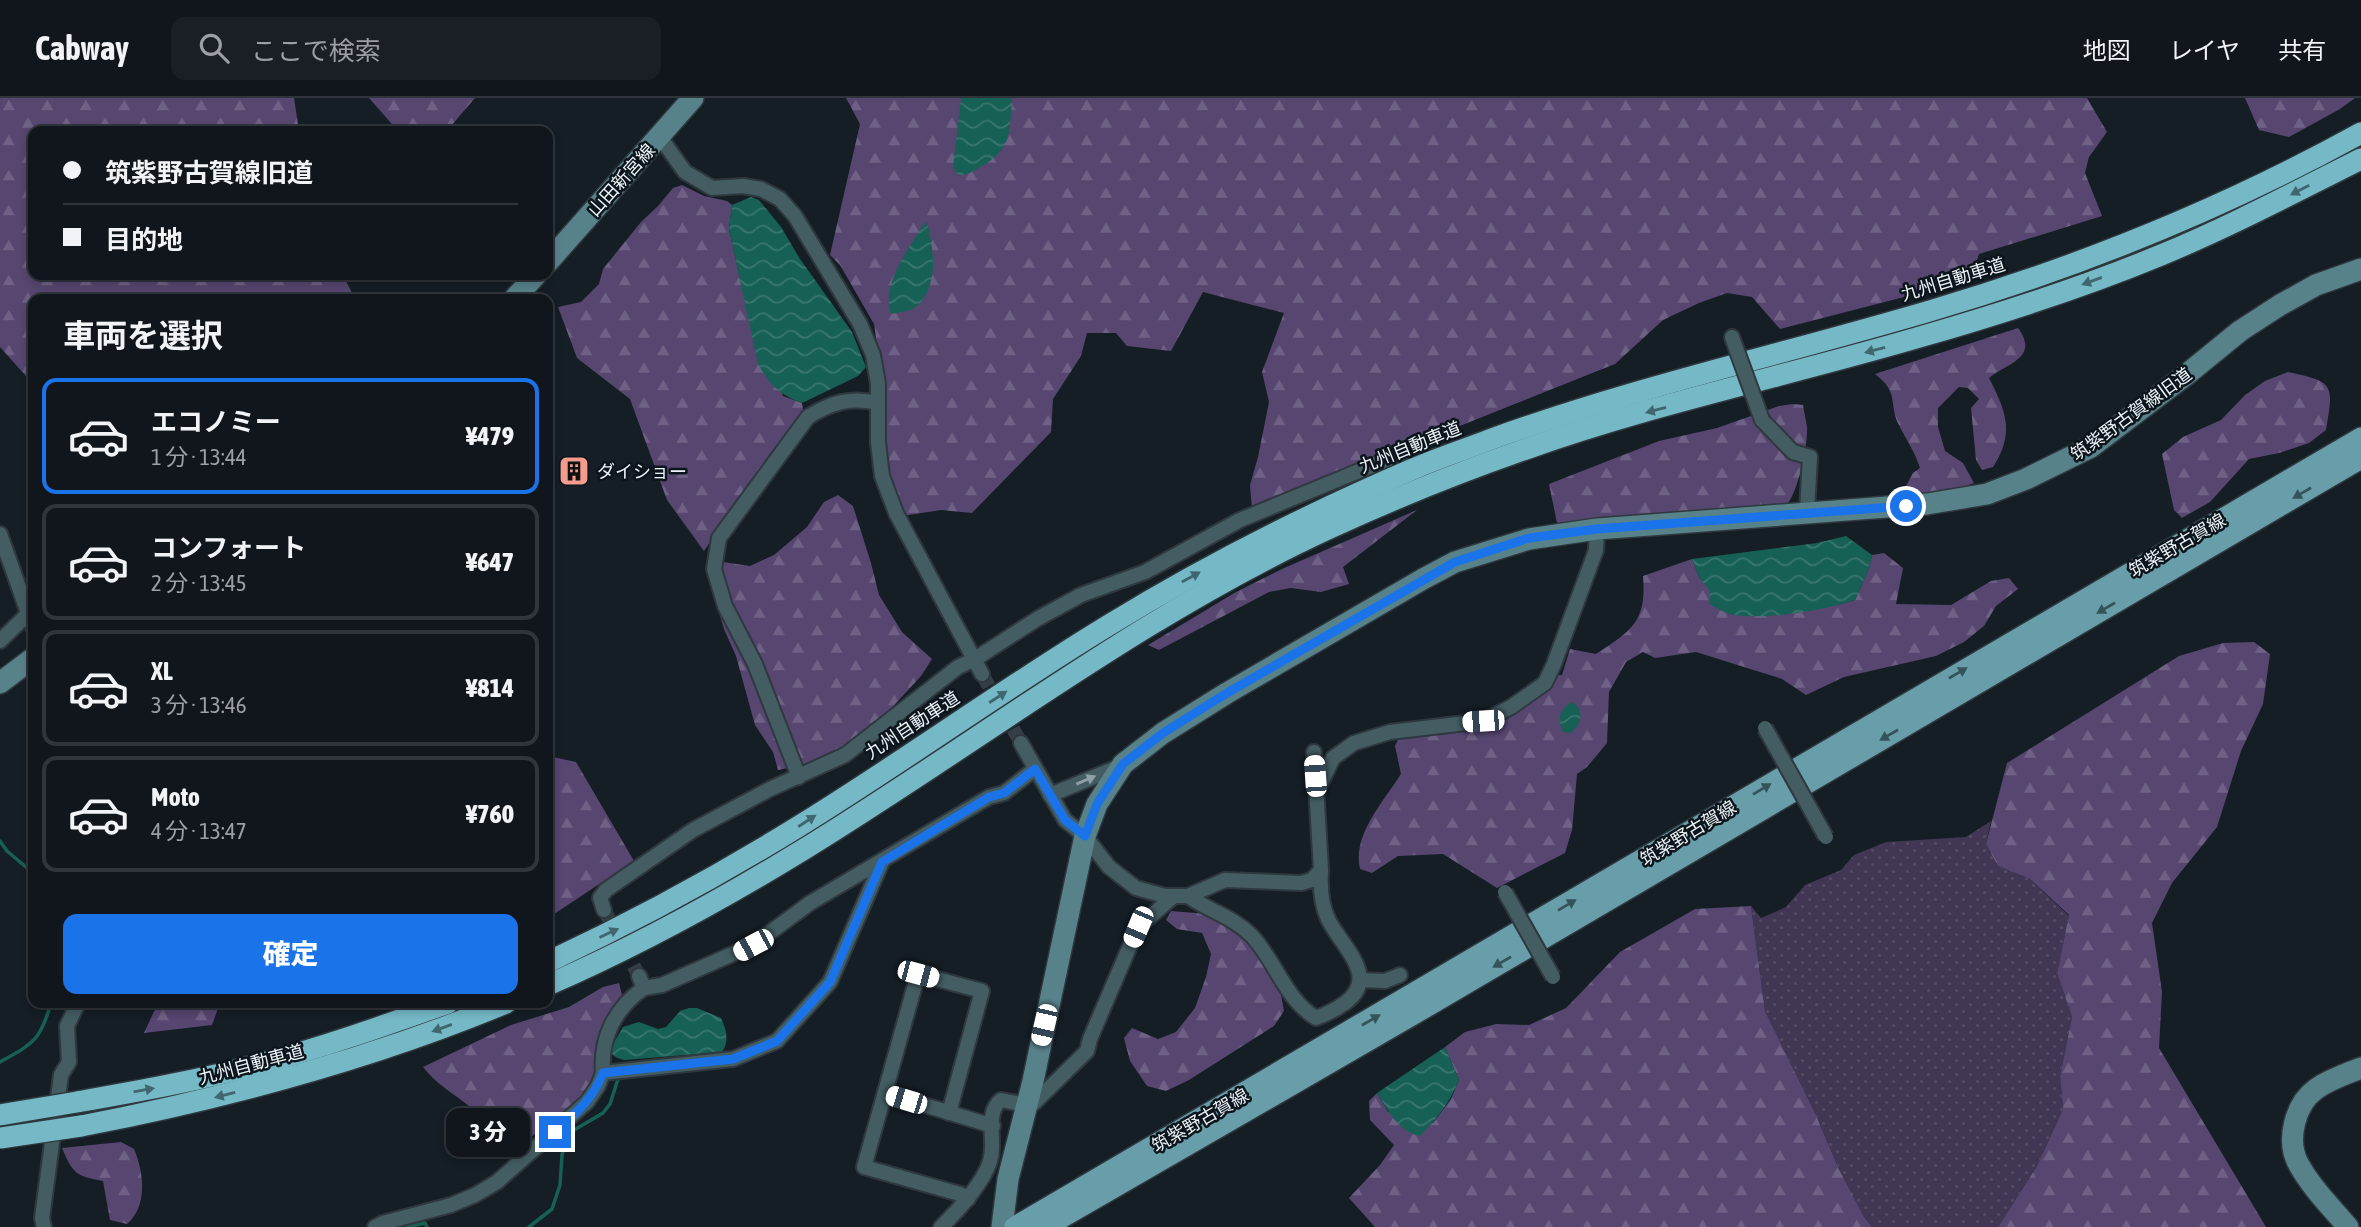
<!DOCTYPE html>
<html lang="ja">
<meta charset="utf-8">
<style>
:root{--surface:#10161c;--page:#191f25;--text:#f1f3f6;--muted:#9c9fa3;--line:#30353b;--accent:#1a73e8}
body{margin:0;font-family:"Asap Condensed","Noto Sans JP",sans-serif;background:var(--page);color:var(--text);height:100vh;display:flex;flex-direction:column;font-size:26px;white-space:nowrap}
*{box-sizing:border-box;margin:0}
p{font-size:23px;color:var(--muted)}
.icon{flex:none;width:38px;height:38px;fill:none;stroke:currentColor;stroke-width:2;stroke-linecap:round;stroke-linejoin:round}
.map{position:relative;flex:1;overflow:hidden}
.details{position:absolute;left:28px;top:196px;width:525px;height:714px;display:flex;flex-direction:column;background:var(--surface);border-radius:14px;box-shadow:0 4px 10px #0003,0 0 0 2px var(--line)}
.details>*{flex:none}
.hud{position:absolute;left:28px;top:28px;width:525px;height:154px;border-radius:14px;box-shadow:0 4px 10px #0003,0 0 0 2px var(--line);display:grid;align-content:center;height:154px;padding:0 35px;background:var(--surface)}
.end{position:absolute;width:32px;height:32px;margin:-16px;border:9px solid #1a73e8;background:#fff;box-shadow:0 0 0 4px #fff}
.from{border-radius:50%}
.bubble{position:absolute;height:49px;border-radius:14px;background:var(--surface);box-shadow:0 4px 10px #0003,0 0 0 2px var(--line);font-size:23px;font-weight:800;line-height:49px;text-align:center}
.car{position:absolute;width:21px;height:42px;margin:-21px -10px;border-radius:9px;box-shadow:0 0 5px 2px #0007;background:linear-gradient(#fff 24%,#345 0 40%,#fff 0 76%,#345 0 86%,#fff 0)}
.hud b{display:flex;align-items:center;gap:24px;height:66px;font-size:26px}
.hud b+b{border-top:2px solid var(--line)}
.hud i{width:18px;height:18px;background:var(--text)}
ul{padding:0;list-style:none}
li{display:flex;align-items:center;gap:21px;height:116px;margin:0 14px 10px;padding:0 21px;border:4px solid var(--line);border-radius:14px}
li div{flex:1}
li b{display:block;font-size:26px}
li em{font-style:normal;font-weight:800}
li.selected{border-color:var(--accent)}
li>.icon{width:63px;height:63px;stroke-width:1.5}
h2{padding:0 35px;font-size:32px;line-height:84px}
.cta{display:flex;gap:14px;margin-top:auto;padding:14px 35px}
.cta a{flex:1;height:80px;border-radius:14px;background:var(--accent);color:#fff;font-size:28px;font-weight:800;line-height:80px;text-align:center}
header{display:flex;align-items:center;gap:42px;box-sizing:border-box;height:98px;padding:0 35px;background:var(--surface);border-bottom:2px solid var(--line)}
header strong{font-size:33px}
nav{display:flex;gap:38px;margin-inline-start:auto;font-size:24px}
.search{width:490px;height:63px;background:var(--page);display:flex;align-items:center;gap:18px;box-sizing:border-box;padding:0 24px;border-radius:14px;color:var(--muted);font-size:26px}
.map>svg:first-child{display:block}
.grass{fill:url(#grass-dots)}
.forest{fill:url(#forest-firs)}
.water{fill:url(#water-waves)}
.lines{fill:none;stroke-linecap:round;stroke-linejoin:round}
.stream{stroke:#176056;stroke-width:3.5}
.street-tunnel{stroke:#353e45;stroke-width:14;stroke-dasharray:14 7;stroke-linecap:butt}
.street-casing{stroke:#2f383e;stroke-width:18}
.secondary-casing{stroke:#2f383e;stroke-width:24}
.primary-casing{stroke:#2f383e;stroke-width:24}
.highway-casing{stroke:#2f383e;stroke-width:24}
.street{stroke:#435d63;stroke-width:14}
.secondary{stroke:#58828a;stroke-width:21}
.primary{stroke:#679ea9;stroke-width:21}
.highway{stroke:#75b8c6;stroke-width:21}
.street-bridge-casing{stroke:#2f383e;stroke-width:18;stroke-linecap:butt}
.highway-bridge-casing{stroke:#2f383e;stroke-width:24;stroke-linecap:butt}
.street-bridge{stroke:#435d63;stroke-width:14}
.highway-bridge{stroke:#75b8c6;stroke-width:21}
.oneway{fill:#406670}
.oneway2{fill:#35535b}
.oneway3{fill:#90a1a6}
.route{stroke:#1a73e8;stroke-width:9}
.labels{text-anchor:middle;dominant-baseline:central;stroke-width:5;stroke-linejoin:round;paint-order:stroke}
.street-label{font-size:18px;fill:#edf4f8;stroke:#0c151b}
.poi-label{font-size:18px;fill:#edf4f8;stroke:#0c151b;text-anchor:start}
</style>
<header>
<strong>Cabway</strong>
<div class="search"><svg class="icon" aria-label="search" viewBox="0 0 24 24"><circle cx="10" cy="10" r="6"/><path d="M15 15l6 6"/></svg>ここで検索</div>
<nav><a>地図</a><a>レイヤ</a><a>共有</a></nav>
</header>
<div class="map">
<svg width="2361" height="1129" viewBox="0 0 2361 1129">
<defs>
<pattern id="grass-dots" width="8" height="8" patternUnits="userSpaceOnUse" patternTransform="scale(1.75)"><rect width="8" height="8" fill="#413653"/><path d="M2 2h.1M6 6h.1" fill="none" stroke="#544a64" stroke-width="1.8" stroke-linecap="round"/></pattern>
<pattern id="forest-firs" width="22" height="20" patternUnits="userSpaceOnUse" patternTransform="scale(1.75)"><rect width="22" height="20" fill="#564670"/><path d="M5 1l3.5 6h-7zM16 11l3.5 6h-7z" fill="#6f6185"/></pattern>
<pattern id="water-waves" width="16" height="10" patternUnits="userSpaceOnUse" patternTransform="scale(1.75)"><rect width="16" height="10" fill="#176056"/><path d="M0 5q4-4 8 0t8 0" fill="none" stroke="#39776f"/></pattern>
</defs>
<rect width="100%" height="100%" fill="#151e25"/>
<path class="grass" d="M 1991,723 L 1986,746 L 1998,768 L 2030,781 L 2069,818 L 2057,875 L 2072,919 L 2060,978 L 2063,1011 L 2037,1068 L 1998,1129 L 1872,1129 L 1864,1119 L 1839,1071 L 1815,1015 L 1765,913 L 1751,808 L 1761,820 L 1786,809 L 1805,787 L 1841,772 L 1854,757 L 1886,744 L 1966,739 Z"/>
<g class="forest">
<path d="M 0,0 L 294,0 L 299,33 L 33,33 L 33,177 L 343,177 L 355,201 L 33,201 L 33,286 L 0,249 Z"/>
<path d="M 369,0 L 475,0 L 451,28 L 443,33 L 398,33 Z"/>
<path d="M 846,0 L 2087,0 L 2107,34 L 2089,59 L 2085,75 L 2102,118 L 1979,156 L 1970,182 L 1780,231 L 1752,199 L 1727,195 L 1699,205 L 1663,222 L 1615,266 L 1252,411 L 1250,387 L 1258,359 L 1269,304 L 1262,274 L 1284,215 L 1203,194 L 1171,253 L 1127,248 L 1116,235 L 1087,235 L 1081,258 L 1053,301 L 1051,334 L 972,415 L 941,412 L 902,418 L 882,354 L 885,302 L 874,226 L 840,167 L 830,157 L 860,26 Z"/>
<path d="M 2245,0 L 2355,0 L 2340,11 L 2289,39 L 2259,32 Z"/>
<path d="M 682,87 L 704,98 L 727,103 L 732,107 L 729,131 L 741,186 L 783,298 L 802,305 L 804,317 L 772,353 L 704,453 L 667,402 L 630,301 L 577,260 L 558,209 L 581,204 L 599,186 L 603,171 L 641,124 L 658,108 L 673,90 Z"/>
<path d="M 2018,230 C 2040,260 2007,265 1989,280 C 2006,313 2015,335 1993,369 L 1982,372 L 1976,362 L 1971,310 L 1979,301 L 1968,290 L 1959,289 L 1938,310 L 1938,329 L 1945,353 L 1963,365 L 1974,385 L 1961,390 L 1912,398 L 1906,388 L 1913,375 L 1920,370 C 1915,354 1907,343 1900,329 C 1887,305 1901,296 1875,276 Z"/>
<path d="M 2288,274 C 2334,284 2334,285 2326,332 L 2309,345 L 2279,355 L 2249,361 L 2210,404 L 2182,420 L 2174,412 L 2162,356 L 2183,339 L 2221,322 L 2245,297 L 2265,283 Z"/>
<path d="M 1793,306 L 1803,307 C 1804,314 1806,322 1807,329 C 1808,348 1798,396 1785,409 C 1709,414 1632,415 1557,425 L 1549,386 L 1659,343 L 1717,330 L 1779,308 Z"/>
<path d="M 838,397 L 853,408 L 871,465 L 879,497 L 902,534 L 932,561 L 921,578 L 874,629 L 829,662 L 778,672 L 773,654 L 755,627 L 736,558 L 724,531 L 711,487 L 716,463 L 750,468 L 774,457 L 807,429 L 824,404 Z"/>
<path d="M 1417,412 L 1343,469 L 1349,486 L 1321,494 L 1291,490 L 1269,494 L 1159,552 L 1148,547 L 1236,494 L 1282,471 Z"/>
<path d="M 1884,455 L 1903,470 L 1896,506 L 1951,507 L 1991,483 L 2009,480 L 2018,491 L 1996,508 L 1984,528 L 1964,544 L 1936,558 L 1844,579 L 1806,597 L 1782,581 L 1696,554 L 1655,560 L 1643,554 L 1626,564 L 1609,594 L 1607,645 L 1587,669 L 1577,676 L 1572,732 L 1565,755 L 1497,790 L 1443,756 L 1398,758 L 1372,775 L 1360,771 C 1352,737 1384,703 1401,676 L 1395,648 L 1402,633 L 1476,618 L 1513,616 L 1530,598 L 1542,577 L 1562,577 L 1570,551 L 1596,556 C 1631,533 1647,524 1643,478 L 1692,461 L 1699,479 L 1733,517 C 1775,516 1815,514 1855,502 L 1869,470 L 1872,457 Z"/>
<path d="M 2254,544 L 2270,556 L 2263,606 L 2241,653 L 2217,729 L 2172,785 L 2152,825 L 2162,894 L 2159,950 L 2266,1129 L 1998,1129 L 2037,1068 L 2063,1011 L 2060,978 L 2072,919 L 2057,875 L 2069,817 L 2030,781 L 1998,768 L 1986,746 L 2007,665 L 2179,558 L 2223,545 Z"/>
<path d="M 548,658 L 576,664 L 634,763 L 548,820 Z"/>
<path d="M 1751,808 L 1765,913 L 1815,1015 L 1839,1071 L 1864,1119 L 1872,1129 L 1375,1129 L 1349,1100 L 1380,1067 L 1394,1047 L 1370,1022 L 1369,1003 L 1377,995 L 1388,1014 L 1433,1025 L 1451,1001 L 1459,982 L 1445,949 L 1465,934 L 1496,926 L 1529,927 L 1566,910 L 1620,854 L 1695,811 Z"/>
<path d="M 1171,813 L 1208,816 L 1232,829 L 1265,857 L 1279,886 L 1284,913 L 1274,928 L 1189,982 L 1166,993 L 1147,988 L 1130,963 L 1124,940 L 1132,930 L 1158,941 L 1176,934 L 1195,910 L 1206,879 L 1211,856 L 1202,835 L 1177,831 L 1166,822 Z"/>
<path d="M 619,885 L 623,901 L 597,979 L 583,999 L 523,1045 C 500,1037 489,1023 469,1008 C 453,995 436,986 423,969 L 511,927 L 569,909 L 603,889 Z"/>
<path d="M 158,905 L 220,905 L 212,927 L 144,935 Z"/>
<path d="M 121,1044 L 134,1051 C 144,1075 148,1108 127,1126 L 110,1122 L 103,1083 C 76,1078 73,1076 62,1050 Z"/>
</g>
<g class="water">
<path d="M 961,0 L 1011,0 L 1012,4 C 1009,35 1012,49 984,67 C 975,72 969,77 958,77 L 953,69 Z"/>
<path d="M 751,99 L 759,102 L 781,129 L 800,161 L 852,234 L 866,269 L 858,278 L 802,305 C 778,296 771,288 758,266 L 729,131 L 732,107 Z"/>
<path d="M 927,124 C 933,149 939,181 921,204 C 915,213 901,214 891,216 C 881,187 907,154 921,130 Z"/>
<path d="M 1846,438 L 1872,457 L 1869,470 L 1855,502 C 1824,512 1767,522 1735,517 C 1726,516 1717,510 1709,506 L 1710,493 L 1699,479 L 1692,461 L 1817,445 Z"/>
<path d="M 1572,604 C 1585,611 1582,628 1570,635 L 1563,634 C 1557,622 1559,611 1572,604 Z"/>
<path d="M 689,910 L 697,910 L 721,920 C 726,931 730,943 722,954 L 624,962 C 617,960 612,959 610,951 L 623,929 L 639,924 L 658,931 L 666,929 L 680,913 Z"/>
<path d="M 1445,949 L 1459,982 C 1450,1004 1437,1021 1420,1038 C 1399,1034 1388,1013 1377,995 Z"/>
</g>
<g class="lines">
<g class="stream">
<path d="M 0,743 L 7,753 L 33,775"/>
<path d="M 0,964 C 34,945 40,943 51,905"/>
<path d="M 407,1129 L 425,1125 L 427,1129"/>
<path d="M 529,1129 L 552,1111 L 560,1087 L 562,1057 L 569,1035 L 603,1015 L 610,1006 L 619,978"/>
</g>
<g class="street-tunnel">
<path d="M 982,576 L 1021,645"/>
<path d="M 604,812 L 639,878"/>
</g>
<g class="street-casing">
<g id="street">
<path d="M 660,39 L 685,74 L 712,90 L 743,88 L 761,91 L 780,101 L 795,118 L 860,226 L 873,257 L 878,286 L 878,344 L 882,378 L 896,415 L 982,576"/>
<path d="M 1732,239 L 1737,253"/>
<path d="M 1762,322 L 1793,354 L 1810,359 L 1807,414"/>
<path d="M 0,436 L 33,529"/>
<path d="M 0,543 L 33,511"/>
<path d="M 1021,645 L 1065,722 L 1085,738 L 1109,769 L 1136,790 L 1165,798 L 1188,798 L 1225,782 L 1301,785 L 1312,782 L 1321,772 L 1314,654"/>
<path d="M 799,679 L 755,566 L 725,508 L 714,471 L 719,440 L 808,319 C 832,304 850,299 878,305"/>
<path d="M 1317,693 L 1333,660 L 1354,645 L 1390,634 L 1483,623 L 1511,609 L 1545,585 L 1554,566 L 1596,452 L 1597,431"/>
<path d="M 1050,697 L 1123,667"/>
<path d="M 1188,798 C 1211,814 1232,818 1252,838 C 1276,864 1285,901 1316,920 C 1327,916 1335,912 1345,905 C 1381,879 1341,848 1328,821 C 1321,806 1320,788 1321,772"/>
<path d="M 604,812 L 600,800 L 606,792 L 693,732 L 770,691 L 845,657 L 958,569 L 975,561 L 1037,521 L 1081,497 L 1145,474 L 1240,422 L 1405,354"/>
<path d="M 639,878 L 644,890 L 662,887 L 753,847 L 810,805 L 989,699 L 1004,695 L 1035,671"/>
<path d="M 1360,882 L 1385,883 L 1400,877"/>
<path d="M 603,975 C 600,940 615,910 644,890"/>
<path d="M 885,995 L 993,1028"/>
<path d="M 949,1015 L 982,893 L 918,876 L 864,1069 L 960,1096 L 968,1101"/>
<path d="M 44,1129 L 42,1120 L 61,977 L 69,964 L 67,928 L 78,905"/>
<path d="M 375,1129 L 383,1125 L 451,1107 L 475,1097 L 497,1084 L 587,1004 L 598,988 L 603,975 L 733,961 L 777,943 L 830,884 L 882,764"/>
<path d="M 941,1129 C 957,1114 987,1081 991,1059 C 995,1042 985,1014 1001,1002 L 1027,1007 L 1034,1005 L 1087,953 L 1090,941 L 1138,829 L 1174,798"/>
</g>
</g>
<g class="secondary-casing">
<g id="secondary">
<path d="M 548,164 L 693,0"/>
<path d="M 514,201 L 536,177"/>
<path d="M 0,585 L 33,560"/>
<path d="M 1002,1129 L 1008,1081 L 1033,983 L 1085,738 L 1097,706 L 1123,666 L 1163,635 L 1227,595 L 1423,481 L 1455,464 L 1529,441 L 1597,431 L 1927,406 L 1987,396 L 2026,381 L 2091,349 L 2186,277 L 2240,233 L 2280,207 L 2316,187 L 2361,171"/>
<path d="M 2348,1129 C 2331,1109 2310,1088 2298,1065 C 2286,1042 2295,1006 2316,991 C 2330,981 2346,976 2361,970"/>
</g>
</g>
<g class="primary-casing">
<g id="primary">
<path d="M 1015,1129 L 2361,340"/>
<path d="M 1045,1129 L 1412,917 L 2361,360"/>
</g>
</g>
<g class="highway-casing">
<g id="highway">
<path d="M 548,864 C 633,824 715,780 796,730 C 902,665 1002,592 1109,527 C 1207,467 1308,416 1413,371 C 1438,360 1463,352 1489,342 C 1634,289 1785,256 1933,212 C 2082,168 2225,110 2361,35"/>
<path d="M 548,887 C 637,848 723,801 806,750 C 980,643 1143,516 1330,430 C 1393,401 1460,374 1526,351 C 1655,305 1791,277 1923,238 C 2003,215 2084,189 2161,157 C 2229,129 2295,94 2361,61"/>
<path d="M 77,1004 C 139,993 200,982 260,966 C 324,949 386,927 448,905"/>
<path d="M 81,1028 C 226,1000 369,962 506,905"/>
</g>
</g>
<use href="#street" class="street"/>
<use href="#secondary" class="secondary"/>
<use href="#primary" class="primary"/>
<use href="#highway" class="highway"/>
<g class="street-bridge-casing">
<g id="street-bridge">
<path d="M 1737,253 L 1762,322"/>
<path d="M 1765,630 L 1826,739"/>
<path d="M 1505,794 L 1553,879"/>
</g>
</g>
<g class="highway-bridge-casing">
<g id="highway-bridge">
<path d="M 0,1017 L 77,1004"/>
<path d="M 0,1040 L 81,1028"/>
</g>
</g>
<use href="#street-bridge" class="street-bridge"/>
<use href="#highway-bridge" class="highway-bridge"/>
</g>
<defs><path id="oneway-solid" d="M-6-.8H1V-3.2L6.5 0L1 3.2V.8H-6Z" transform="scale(1.75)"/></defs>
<g class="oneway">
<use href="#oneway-solid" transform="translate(2300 92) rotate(153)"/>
<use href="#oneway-solid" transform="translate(2092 183) rotate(160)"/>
<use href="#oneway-solid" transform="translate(1875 252) rotate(165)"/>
<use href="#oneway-solid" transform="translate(1656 312) rotate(165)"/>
<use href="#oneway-solid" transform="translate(1191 479) rotate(-29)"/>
<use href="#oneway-solid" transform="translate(998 599) rotate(-33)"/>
<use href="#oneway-solid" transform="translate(807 723) rotate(-33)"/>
<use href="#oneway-solid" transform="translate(609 835) rotate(-25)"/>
<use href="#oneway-solid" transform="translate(442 930) rotate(160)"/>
<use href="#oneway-solid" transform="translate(144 992) rotate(-10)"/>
<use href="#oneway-solid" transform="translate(225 997) rotate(166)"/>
</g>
<g class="oneway2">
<use href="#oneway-solid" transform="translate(2302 395) rotate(150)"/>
<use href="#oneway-solid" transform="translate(2106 510) rotate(150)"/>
<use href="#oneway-solid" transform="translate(1958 575) rotate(-30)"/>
<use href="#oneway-solid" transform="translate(1889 637) rotate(150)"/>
<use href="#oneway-solid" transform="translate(1762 691) rotate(-31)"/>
<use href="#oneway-solid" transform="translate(1567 807) rotate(-31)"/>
<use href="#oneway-solid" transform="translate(1502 864) rotate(150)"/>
<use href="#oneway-solid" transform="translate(1371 922) rotate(-30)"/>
</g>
<use class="oneway3" href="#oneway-solid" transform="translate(1086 682) rotate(-23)"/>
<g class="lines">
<path class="route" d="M 555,1034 C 575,1016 593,1001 603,975 L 733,961 L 777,943 L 830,884 L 882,764 L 989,699 L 1004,695 L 1035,671 L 1065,722 L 1085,738 L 1097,706 L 1123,666 L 1163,635 L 1227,595 L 1455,464 L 1529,440 L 1597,431 L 1906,408"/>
</g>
<defs>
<g id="building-square" transform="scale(1.575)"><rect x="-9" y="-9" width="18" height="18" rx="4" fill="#f49d8d" stroke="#0c151b"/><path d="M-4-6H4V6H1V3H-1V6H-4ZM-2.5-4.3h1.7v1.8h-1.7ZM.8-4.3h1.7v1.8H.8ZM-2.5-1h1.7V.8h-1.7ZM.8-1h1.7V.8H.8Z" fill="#111"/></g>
</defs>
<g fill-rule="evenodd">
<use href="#building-square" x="574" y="373"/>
</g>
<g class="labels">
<g class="street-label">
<text transform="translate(621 82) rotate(-48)">山田新宮線</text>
<text transform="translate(1953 181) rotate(-17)">九州自動車道</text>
<text transform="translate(2131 316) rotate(-36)">筑紫野古賀線旧道</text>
<text transform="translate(1410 349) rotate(-22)">九州自動車道</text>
<text transform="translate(2177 447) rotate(-30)">筑紫野古賀線</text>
<text transform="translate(912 627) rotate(-33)">九州自動車道</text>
<text transform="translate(1688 735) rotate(-31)">筑紫野古賀線</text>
<text transform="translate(251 966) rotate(-15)">九州自動車道</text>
<text transform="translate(1200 1022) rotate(-30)">筑紫野古賀線</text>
</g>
<g class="poi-label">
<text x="597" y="373">ダイショー</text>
</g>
</g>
</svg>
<i class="end from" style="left:1906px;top:408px"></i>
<i class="end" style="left:555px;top:1034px"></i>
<div class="bubble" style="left:446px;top:1010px;width:84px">3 分</div>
<i class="car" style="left:1483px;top:623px;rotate:266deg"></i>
<i class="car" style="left:1315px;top:678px;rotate:356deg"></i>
<i class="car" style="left:1138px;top:829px;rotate:203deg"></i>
<i class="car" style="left:753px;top:847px;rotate:242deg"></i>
<i class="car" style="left:918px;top:876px;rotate:105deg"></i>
<i class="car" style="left:1044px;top:927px;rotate:193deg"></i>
<i class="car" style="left:906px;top:1002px;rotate:287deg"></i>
<div class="hud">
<b><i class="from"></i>筑紫野古賀線旧道</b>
<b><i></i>目的地</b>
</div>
<section class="details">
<h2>車両を選択</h2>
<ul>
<li class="selected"><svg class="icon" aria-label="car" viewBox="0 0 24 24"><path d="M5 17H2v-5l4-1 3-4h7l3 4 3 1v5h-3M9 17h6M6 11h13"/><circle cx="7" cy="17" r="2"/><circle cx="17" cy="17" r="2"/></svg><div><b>エコノミー</b><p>1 分 · 13:44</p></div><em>¥479</em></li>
<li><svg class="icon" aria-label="car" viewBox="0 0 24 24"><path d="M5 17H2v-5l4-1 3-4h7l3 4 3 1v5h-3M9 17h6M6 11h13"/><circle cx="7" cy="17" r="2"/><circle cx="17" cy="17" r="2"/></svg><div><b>コンフォート</b><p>2 分 · 13:45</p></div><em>¥647</em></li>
<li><svg class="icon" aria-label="car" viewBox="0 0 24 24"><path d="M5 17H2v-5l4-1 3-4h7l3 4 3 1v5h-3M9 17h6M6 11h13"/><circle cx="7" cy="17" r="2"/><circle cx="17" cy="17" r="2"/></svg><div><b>XL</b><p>3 分 · 13:46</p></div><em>¥814</em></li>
<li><svg class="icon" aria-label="car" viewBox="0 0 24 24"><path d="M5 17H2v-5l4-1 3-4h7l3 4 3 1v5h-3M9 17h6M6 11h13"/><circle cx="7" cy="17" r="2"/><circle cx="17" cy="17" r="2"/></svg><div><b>Moto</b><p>4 分 · 13:47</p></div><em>¥760</em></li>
</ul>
<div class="cta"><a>確定</a></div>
</section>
</div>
